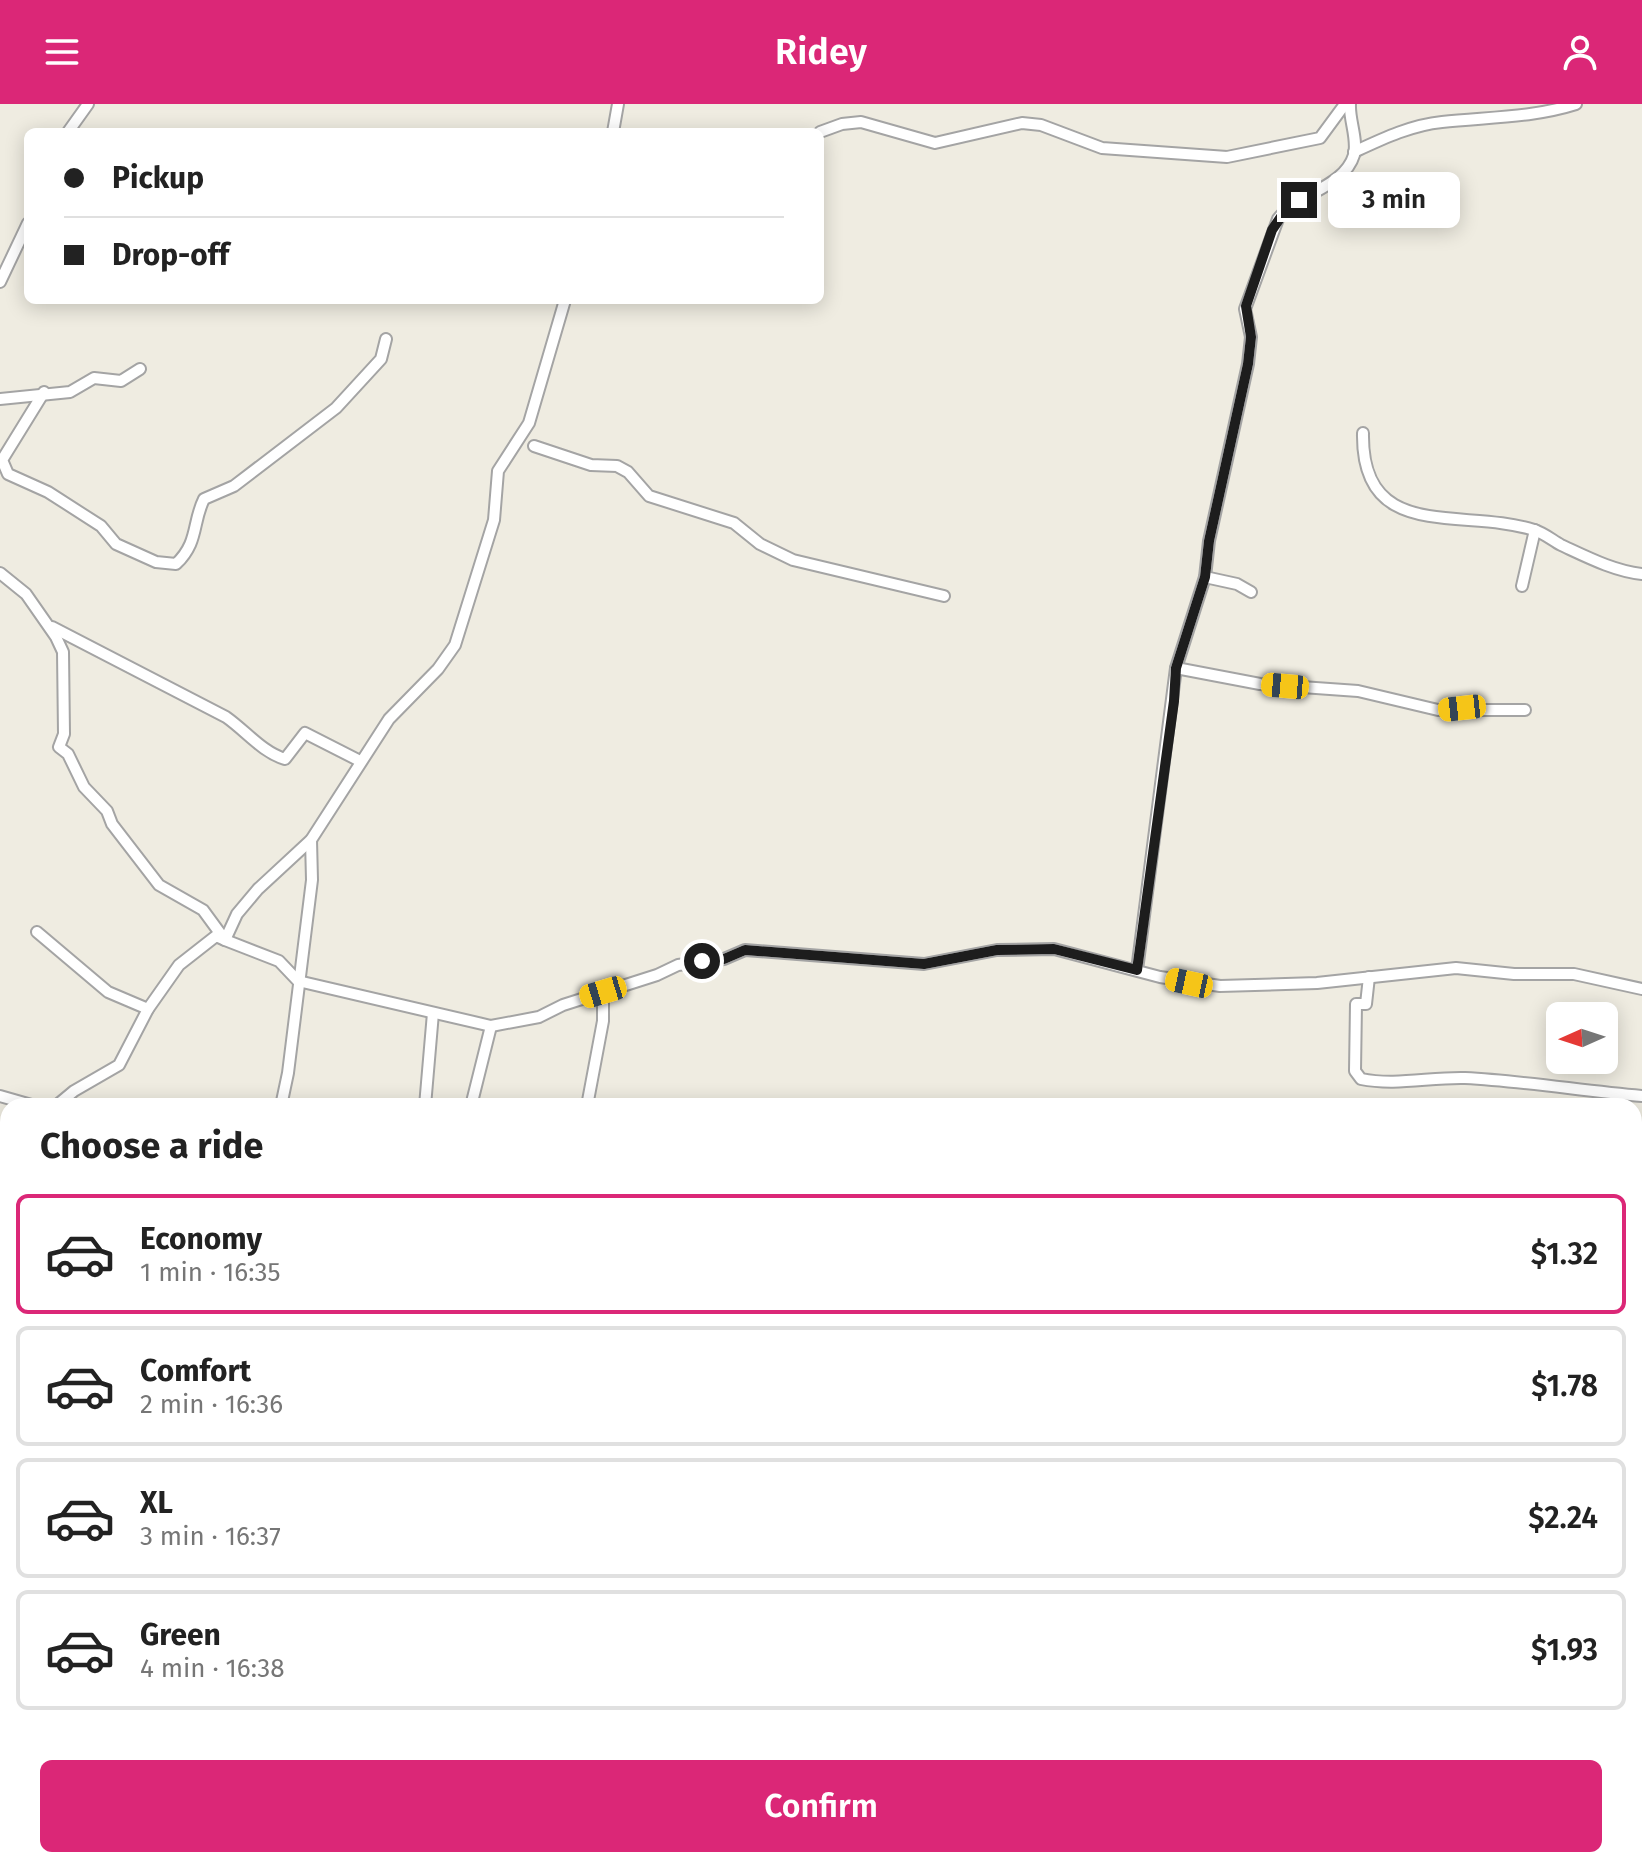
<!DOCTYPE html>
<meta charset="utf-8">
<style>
:root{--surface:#fff;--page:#f2f2f2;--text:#222;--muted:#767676;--line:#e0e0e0;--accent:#db2777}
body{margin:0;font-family:"Fira Sans",sans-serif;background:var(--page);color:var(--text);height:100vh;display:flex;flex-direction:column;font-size:30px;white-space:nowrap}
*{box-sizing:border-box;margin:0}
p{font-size:26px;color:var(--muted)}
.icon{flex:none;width:44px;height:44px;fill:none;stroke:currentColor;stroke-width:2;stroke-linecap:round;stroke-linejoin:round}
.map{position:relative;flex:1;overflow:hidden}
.side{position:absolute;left:0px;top:994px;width:1642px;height:770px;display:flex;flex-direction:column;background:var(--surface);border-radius:24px 24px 0 0;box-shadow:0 4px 20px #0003}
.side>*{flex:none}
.guide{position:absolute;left:24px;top:24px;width:800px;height:176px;border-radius:12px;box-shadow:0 4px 20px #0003;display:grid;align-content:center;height:176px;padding:0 40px;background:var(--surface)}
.needle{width:52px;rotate:267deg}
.buttons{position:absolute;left:1546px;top:898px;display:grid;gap:16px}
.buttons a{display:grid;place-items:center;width:72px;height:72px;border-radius:12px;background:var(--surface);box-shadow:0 4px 20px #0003;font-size:40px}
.end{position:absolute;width:36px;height:36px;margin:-18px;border:10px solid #1d1d1d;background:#fff;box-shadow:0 0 0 4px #fff}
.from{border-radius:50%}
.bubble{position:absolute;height:56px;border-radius:12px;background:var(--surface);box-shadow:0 4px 20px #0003;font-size:26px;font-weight:600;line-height:56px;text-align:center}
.car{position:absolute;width:24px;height:48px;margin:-24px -12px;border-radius:10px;box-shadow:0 0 6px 2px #0007;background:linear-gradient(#f5c518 24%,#345 0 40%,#f5c518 0 76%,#345 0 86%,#f5c518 0)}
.guide b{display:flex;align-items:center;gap:28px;height:76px;font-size:30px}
.guide b+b{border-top:2px solid var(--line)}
.guide i{width:20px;height:20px;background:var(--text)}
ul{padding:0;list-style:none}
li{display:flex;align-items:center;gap:24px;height:120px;margin:0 16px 12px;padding:0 24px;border:4px solid var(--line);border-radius:12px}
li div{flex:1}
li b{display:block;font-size:30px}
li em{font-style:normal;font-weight:600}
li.active{border-color:var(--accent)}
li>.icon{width:72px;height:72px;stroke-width:1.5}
h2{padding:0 40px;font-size:36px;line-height:96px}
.primary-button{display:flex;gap:16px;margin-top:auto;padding:16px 40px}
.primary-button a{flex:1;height:92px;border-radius:12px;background:var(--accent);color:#fff;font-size:32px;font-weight:600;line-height:92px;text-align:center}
header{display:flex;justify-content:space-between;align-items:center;height:104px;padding:0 40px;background:var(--accent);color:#fff;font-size:36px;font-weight:600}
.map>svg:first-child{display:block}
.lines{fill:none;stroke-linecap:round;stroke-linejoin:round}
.minor-casing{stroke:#a4a4a4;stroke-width:14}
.minor{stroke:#fff;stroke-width:10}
.route{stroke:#1d1d1d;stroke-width:10}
</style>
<header><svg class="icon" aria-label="menu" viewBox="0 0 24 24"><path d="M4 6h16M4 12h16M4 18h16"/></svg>Ridey<svg class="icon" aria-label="person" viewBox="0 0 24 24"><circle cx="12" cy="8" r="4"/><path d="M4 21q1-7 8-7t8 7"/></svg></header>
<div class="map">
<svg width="1642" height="1763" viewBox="0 0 1642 1763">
<rect width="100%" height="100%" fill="#efece1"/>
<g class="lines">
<g class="minor-casing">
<g id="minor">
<path d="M 68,28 L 88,0"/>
<path d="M 613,28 L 618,0"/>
<path d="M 820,28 L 842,20 L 861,18 L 935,39 L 1022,19 L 1041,21 L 1102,44 L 1227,53 L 1320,34 L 1345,0"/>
<path d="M 1354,48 C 1382,35 1411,21 1442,18 C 1486,13 1532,14 1576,0"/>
<path d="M 0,178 L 28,119"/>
<path d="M 44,288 L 2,356 L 8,370 L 48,388 L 101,422 L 116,440 L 156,458 L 176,460 C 199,438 192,419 204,395 L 234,382 L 336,304 L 381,255 L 386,235"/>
<path d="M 0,295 L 70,288 L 94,274 L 121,277 L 140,265"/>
<path d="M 1363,329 C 1361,440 1463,403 1534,426 C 1544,429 1552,436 1561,441 C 1587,453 1614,467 1642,470"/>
<path d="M 534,342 L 591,361 L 617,362 L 628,368 L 649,392 L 734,419 L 760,440 L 793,456 L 944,492"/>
<path d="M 0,469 L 26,490 L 56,533 L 63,548 L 64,630 L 59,643 L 68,650 L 84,683 L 107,707 L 112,720 L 159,781 L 203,806 L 225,836 L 279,857 L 298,877 L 491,922 L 471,1002"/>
<path d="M 1205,473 L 1209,437 L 1248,260 L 1251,233 L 1245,205 L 1278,115 C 1297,89 1344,84 1354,51 C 1358,35 1349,16 1350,0"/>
<path d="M 1522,482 L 1535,426"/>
<path d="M 52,523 L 226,613 C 246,627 262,648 285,655 L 305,629 L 360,657"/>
<path d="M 1176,564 L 1260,580 L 1358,587 L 1438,606 L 1525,606"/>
<path d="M 37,828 L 108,888 L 148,905"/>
<path d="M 1137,866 L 1176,564 L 1205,473 L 1237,480 L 1251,488"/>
<path d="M 1369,873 L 1366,900 L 1356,900 L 1355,967 L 1361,975 C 1396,982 1430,973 1465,974 C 1524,977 1583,987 1642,992"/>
<path d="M 491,922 L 539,913 L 563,901 L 657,871 L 678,861 L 724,855 L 745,846 L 924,860 L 997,846 L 1054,845 L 1160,873 L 1220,882 L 1317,879 L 1456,864 L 1514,870 L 1574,870 L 1642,885"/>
<path d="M 0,992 L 35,1002"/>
<path d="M 56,1002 L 74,987 L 119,961 L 148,905 L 179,861 L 216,832 L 225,836 L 237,810 L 258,785 L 311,736 L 389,615 L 438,565 L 455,541 L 494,416 L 498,367 L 529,319 L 565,196"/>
<path d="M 281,1002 L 288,969 L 312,776 L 311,736"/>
<path d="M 425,1002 L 433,909"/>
<path d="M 587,1002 L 603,917 L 603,888"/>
<path d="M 1634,1033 L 1642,1041"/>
<path d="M 0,1059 L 8,1061"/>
<path d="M 0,1084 L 8,1070"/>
<path d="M 1634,1093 L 1642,1092"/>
<path d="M 1634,1135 L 1642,1136"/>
<path d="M 0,1140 L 8,1142"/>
<path d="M 1634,1277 L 1642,1252"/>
<path d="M 0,1283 L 8,1275"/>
<path d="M 1634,1312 L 1642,1316"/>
<path d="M 0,1333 L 8,1334"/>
<path d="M 0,1487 L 8,1488"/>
<path d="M 1634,1566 L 1642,1563"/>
<path d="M 0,1634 L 8,1639"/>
<path d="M 0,1747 L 8,1745"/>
<path d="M 811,1756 L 847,1763"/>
<path d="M 1264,1756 L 1318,1761"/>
<path d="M 363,1763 L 364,1756"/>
<path d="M 878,1763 L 881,1756"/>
<path d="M 1014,1763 L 1016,1756"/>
<path d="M 1493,1763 L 1495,1756"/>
</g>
</g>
<use href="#minor" class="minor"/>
</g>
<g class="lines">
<path class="route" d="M 702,857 L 724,855 L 745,846 L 924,860 L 997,846 L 1054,845 L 1137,866 L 1174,597 L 1176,564 L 1205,473 L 1209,437 L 1248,260 L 1251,233 L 1246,202 L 1272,126 L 1287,104 L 1299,96"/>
</g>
</svg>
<div class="buttons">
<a><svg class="needle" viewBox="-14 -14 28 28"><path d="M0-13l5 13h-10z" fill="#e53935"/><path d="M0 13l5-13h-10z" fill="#767676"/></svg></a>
</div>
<i class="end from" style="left:702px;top:857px"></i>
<i class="end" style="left:1299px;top:96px"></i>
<div class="bubble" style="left:1328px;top:68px;width:132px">3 min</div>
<i class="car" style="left:1285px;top:582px;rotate:275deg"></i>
<i class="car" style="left:1462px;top:604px;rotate:264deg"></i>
<i class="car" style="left:1189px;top:879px;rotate:282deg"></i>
<i class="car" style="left:603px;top:888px;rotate:253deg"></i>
<div class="guide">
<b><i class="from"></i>Pickup</b>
<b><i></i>Drop-off</b>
</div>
<section class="side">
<h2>Choose a ride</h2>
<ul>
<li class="active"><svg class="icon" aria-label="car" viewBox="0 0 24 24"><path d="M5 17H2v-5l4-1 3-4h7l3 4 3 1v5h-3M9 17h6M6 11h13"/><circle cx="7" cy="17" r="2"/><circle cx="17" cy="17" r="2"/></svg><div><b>Economy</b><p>1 min · 16:35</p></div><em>$1.32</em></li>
<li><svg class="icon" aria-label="car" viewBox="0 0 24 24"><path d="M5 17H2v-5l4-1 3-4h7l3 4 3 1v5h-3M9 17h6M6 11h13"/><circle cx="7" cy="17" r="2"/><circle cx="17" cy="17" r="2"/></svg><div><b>Comfort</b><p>2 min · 16:36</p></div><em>$1.78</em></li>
<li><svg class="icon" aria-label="car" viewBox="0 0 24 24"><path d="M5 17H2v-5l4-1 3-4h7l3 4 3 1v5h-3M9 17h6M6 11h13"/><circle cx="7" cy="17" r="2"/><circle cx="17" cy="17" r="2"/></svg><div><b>XL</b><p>3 min · 16:37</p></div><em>$2.24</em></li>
<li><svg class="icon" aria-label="car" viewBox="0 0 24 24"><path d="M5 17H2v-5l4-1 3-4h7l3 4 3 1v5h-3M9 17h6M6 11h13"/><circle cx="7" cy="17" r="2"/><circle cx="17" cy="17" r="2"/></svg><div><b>Green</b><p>4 min · 16:38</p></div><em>$1.93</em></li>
</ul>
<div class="primary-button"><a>Confirm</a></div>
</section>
</div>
